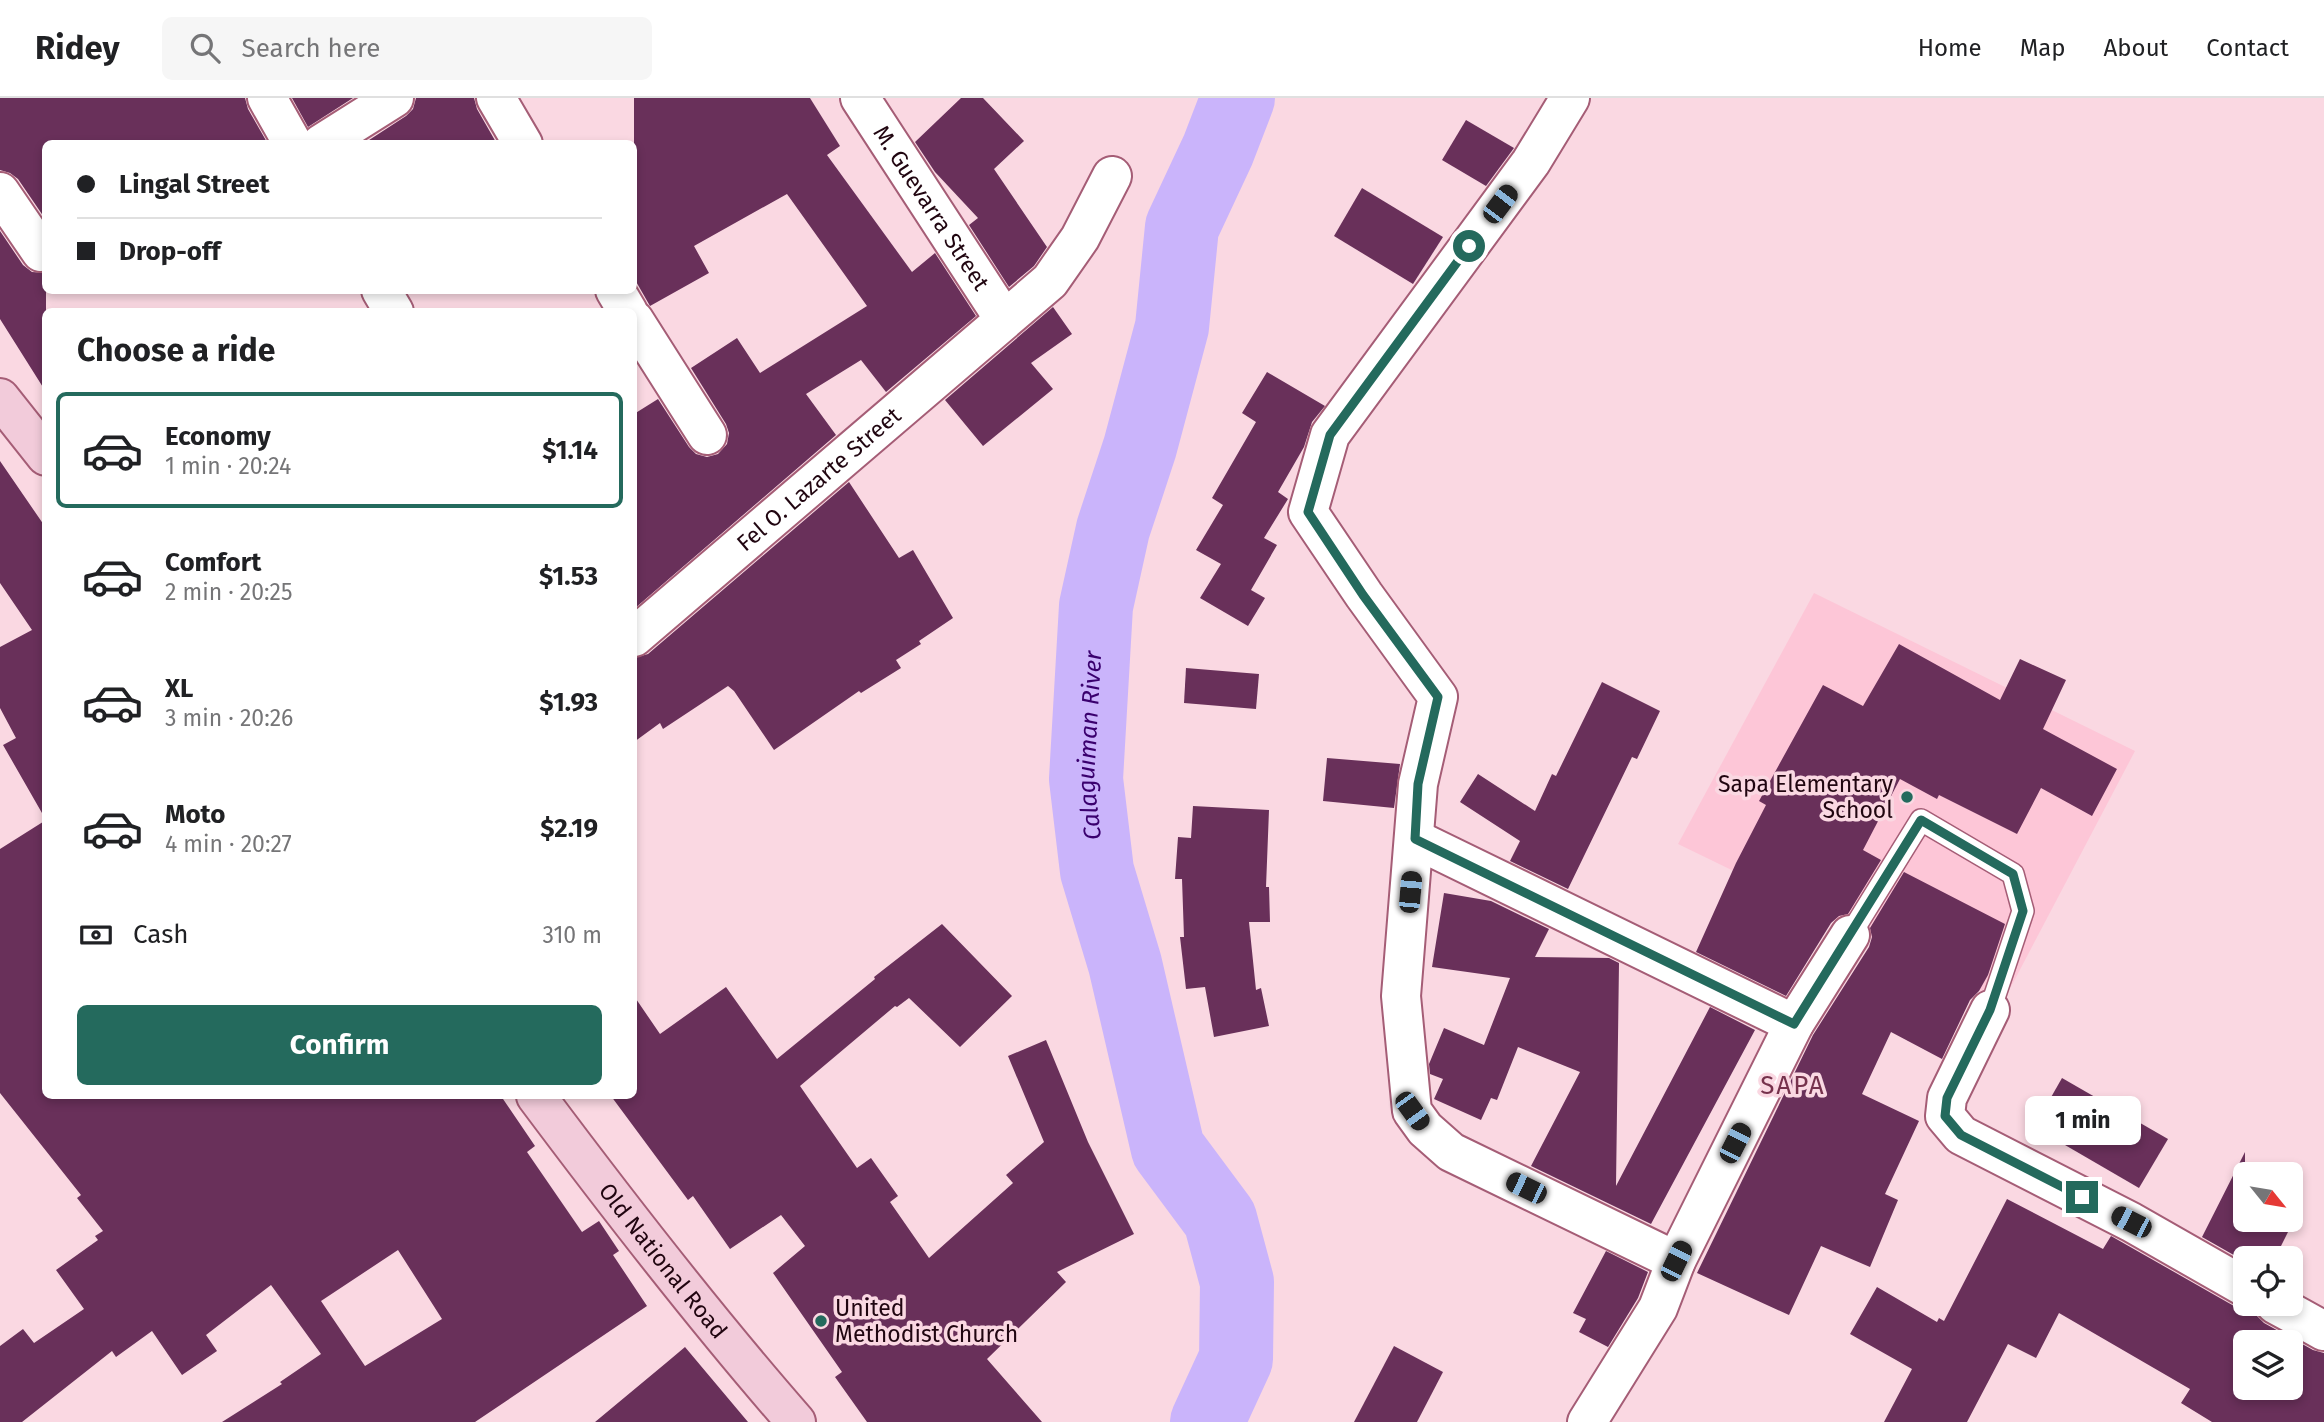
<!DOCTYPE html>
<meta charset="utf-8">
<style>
:root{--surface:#fff;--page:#f6f6f6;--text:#202124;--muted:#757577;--line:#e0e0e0;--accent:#246a5d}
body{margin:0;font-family:"Fira Sans",sans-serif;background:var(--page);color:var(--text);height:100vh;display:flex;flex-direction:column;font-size:26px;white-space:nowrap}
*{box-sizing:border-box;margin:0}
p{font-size:23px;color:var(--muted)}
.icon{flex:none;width:38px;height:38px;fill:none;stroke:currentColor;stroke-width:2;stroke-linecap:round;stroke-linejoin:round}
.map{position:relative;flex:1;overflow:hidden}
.drawer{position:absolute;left:42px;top:210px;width:595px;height:791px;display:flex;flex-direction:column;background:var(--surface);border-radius:10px;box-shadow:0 4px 10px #0003}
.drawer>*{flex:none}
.hud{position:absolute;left:42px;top:42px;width:595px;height:154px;border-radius:10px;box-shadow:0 4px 10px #0003;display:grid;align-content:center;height:154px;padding:0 35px;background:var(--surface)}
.needle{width:46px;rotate:120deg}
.fabs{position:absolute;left:2233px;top:1064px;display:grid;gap:14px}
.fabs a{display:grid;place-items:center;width:70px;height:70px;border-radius:10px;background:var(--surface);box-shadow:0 4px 10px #0003;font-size:35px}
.end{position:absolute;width:32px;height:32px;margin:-16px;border:9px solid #246a5d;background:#fff;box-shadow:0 0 0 4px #fff}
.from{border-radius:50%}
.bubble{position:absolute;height:49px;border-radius:10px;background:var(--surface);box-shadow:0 4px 10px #0003;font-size:23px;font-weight:700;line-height:49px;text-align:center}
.car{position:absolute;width:21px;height:42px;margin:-21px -10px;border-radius:9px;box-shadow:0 0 5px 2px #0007;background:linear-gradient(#222 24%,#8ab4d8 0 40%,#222 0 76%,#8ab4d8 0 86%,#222 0)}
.hud b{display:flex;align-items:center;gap:24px;height:66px;font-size:26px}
.hud b+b{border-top:2px solid var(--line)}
.hud i{width:18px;height:18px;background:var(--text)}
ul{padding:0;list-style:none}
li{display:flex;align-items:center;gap:21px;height:116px;margin:0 14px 10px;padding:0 21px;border:4px solid transparent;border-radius:10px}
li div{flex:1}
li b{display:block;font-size:26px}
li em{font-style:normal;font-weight:700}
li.current{border-color:var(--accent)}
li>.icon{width:63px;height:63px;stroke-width:1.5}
h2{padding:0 35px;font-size:32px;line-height:84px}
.pay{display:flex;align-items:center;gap:18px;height:77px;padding:0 35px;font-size:26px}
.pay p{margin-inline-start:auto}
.cta{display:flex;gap:14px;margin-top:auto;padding:14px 35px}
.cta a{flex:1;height:80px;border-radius:10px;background:var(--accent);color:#fff;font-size:28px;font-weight:700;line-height:80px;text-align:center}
header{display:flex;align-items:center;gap:42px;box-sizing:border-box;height:98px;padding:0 35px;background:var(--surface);border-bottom:2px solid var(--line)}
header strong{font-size:33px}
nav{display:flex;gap:38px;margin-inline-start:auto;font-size:24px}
.search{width:490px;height:63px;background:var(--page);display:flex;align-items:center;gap:18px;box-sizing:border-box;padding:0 24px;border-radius:10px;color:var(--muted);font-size:26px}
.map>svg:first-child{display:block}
.built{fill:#fdc6d7}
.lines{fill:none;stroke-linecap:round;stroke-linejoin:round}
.river{stroke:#cab4fb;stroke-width:74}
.building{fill:#69305a;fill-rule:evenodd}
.service-casing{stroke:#a55d76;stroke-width:24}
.minor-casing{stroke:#a55d76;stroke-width:42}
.secondary-casing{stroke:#a55d76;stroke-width:42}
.service{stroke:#fff;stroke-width:21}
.minor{stroke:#fff;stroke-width:38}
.secondary{stroke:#f2cbda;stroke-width:38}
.route{stroke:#246a5d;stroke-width:9}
.poi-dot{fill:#246a5d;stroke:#fad8e2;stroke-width:2.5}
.labels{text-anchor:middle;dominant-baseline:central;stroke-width:7;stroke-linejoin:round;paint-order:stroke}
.street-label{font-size:23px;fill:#200510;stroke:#fad8e2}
.poi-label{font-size:23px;fill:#200510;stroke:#fad8e2;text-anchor:end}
.water-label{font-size:24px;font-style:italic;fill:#3a006e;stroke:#fad8e2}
.quarter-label{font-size:26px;letter-spacing:2px;fill:#76324c;stroke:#fad8e2}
</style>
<header>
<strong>Ridey</strong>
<div class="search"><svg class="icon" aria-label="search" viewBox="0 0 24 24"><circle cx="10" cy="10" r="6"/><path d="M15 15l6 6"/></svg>Search here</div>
<nav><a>Home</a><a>Map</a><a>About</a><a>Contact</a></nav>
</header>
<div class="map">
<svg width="2324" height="1324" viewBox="0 0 2324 1324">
<rect width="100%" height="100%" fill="#fad8e2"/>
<path class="built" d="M 1814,495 L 2135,653 L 2003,904 L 1678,746 Z"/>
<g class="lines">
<path class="river" id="s1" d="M 1207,1324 L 1236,1261 L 1237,1184 L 1220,1121 L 1168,1051 L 1125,866 L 1097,773 L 1086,681 L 1096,508 L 1113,431 L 1140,349 L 1172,229 L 1182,129 L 1218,52 L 1238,0"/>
</g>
<g class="building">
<path d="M 0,0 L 245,0 L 248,11 L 268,46 L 46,46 L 46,122 L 18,81 L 10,75 L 0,72 Z"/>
<path d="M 292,0 L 353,0 L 308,29 Z"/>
<path d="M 416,0 L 474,0 L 477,11 L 497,46 L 363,46 L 406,18 L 413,11 Z"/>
<path d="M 634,0 L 810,0 L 840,48 L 827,57 L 912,174 L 935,155 L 976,218 L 886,294 L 861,262 L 806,296 L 836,337 L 634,511 L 634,316 L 658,301 L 689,349 L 696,356 L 707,359 L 718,356 L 727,346 L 729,335 L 726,326 L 691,270 L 737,240 L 760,275 L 867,208 L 787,96 L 694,148 L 709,175 L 650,208 L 634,180 Z"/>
<path d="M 961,0 L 983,0 L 1024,43 L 994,71 L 1047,149 L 1034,168 L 1009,189 L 969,127 L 978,120 L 935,74 L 915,44 Z"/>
<path d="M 1466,22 L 1514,50 L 1486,88 L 1442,62 Z"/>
<path d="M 1362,90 L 1443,139 L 1413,186 L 1334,138 Z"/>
<path d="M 0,133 L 23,167 L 32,174 L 46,175 L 46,294 L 0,221 Z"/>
<path d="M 1053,209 L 1072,236 L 1031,265 L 1053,291 L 983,348 L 945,302 Z"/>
<path d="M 1267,274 L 1325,308 L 1312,324 L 1304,349 L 1278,394 L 1288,401 L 1264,440 L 1277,447 L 1251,492 L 1265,500 L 1248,528 L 1200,500 L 1221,466 L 1196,452 L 1223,407 L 1212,400 L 1256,324 L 1242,315 Z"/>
<path d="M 0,363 L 46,430 L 46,722 L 3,647 L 16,640 L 0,610 L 0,549 L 32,532 L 0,485 Z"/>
<path d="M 849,384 L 899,460 L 913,452 L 953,520 L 919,543 L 921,546 L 896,562 L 901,570 L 861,595 L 859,593 L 774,652 L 734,593 L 728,588 L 663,631 L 660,625 L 634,644 L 634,560 L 648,556 Z"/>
<path d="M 1899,546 L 2000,602 L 2020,561 L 2066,582 L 2043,631 L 2117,671 L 2092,718 L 2041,690 L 2017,736 L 1939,697 L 1937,701 L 1900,681 L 1863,752 L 1881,762 L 1848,816 L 1839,818 L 1831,825 L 1786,898 L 1696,854 L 1736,765 L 1766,707 L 1759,703 L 1823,587 L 1863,608 Z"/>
<path d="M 1186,570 L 1259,576 L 1256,611 L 1184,605 Z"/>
<path d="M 1602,584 L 1660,613 L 1637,661 L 1632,659 L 1568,791 L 1510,763 L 1520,743 L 1460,704 L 1478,676 L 1535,713 L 1552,676 L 1556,678 Z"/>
<path d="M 1327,660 L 1400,666 L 1394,710 L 1323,703 Z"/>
<path d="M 1193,708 L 1269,712 L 1266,789 L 1269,789 L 1270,824 L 1249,824 L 1256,892 L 1261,890 L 1269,928 L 1214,939 L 1205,889 L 1186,891 L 1180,839 L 1184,839 L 1182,781 L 1175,781 L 1178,739 L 1191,740 Z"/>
<path d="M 46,722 L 46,998 L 501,998 L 535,1048 L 527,1054 L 582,1134 L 599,1123 L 619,1153 L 613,1157 L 647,1208 L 475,1324 L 222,1324 L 282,1286 L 280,1284 L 321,1256 L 271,1187 L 206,1237 L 217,1253 L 182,1277 L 152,1233 L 116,1259 L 112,1253 L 22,1324 L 0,1324 L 0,1248 L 23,1231 L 34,1245 L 84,1211 L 56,1172 L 98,1142 L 95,1138 L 103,1133 L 77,1100 L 81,1097 L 0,995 L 0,751 ZM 398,1152 L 442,1221 L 365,1268 L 321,1203 Z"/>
<path d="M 1904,774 L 2005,826 L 1988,877 L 1979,893 L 1970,902 L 1942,961 L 1891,934 L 1862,996 L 1919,1023 L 1885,1096 L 1898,1102 L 1870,1169 L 1821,1148 L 1789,1217 L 1697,1175 L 1813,937 L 1869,849 L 1872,839 L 1870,830 Z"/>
<path d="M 1444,795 L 1491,803 L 1549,831 L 1535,859 L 1609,860 L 1619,865 L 1616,1088 L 1710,909 L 1755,932 L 1651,1126 L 1531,1068 L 1580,974 L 1518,949 L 1497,1002 L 1491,1000 L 1481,1022 L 1434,1001 L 1443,981 L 1430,976 L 1429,966 L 1444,930 L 1484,947 L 1510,880 L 1432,869 Z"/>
<path d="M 942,826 L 1012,898 L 960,949 L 909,900 L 897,909 L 895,908 L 800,988 L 857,1070 L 871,1060 L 898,1098 L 890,1104 L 929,1160 L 1013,1085 L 1006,1077 L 1044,1044 L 1008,958 L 1046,942 L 1088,1044 L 1134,1136 L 1057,1174 L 1066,1184 L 987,1261 L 1042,1324 L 867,1324 L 835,1279 L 842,1274 L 773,1175 L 805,1148 L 781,1117 L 730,1151 L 693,1098 L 688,1102 L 611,998 L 634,998 L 634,898 L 660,936 L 726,889 L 777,961 L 875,881 L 874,879 Z"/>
<path d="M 2062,980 L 2168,1041 L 2139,1090 L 2034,1029 Z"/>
<path d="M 2245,1054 L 2245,1122 L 2294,1122 L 2275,1160 L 2239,1160 L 2202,1139 Z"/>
<path d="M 2007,1101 L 2103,1151 L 2111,1138 L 2234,1208 L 2244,1211 L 2254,1209 L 2257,1218 L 2264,1225 L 2313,1252 L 2324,1255 L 2324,1324 L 2212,1324 L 2181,1305 L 2190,1291 L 2059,1215 L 2036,1260 L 2008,1246 L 1967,1324 L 1884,1324 L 1912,1271 L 1850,1236 L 1877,1189 L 1937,1224 L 1939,1220 L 1944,1223 ZM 2245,1244 L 2291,1244 L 2291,1290 L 2245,1290 Z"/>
<path d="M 1606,1153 L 1648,1174 L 1638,1200 L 1608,1249 L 1579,1234 L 1586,1221 L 1573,1215 Z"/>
<path d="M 1394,1248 L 1443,1274 L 1417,1324 L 1354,1324 Z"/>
<path d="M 685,1249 L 748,1324 L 595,1324 L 666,1265 Z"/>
</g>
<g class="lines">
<g class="service-casing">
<path id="service" d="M 1850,837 L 1921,722 L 2013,776 L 2023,813 L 1990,912"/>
</g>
<g class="minor-casing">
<g id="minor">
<path d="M 267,0 L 293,46"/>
<path d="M 496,0 L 523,46"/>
<path id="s2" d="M 860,0 L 1004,221"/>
<path d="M 1570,0 L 1531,64 L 1330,337 L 1308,414 L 1364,497 L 1438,599 L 1418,686 L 1401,898 L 1412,1013 L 1425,1031 L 1451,1054 L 1676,1163"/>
<path d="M 321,46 L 394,0"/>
<path d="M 0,94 L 41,154"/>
<path d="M 381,192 L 394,214"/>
<path d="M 615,192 L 628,214"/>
<path d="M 634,222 L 707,337"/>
<path id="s3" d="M 634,539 L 1050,183 L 1080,140 L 1112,78"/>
<path d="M 1415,741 L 1794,926"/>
<path d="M 1990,912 L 1947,1000 L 1945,1018 L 1961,1037 L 2131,1124 L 2245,1189"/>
<path d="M 2275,1206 L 2324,1233"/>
<path d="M 1587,1324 L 1658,1210 L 1676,1163 L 1794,926 L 1850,837"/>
</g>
</g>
<g class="secondary-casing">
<g id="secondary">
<path d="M 0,300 L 46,358"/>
<path id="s4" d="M 536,998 C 619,1109 704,1219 796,1324"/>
</g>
</g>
<use href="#service" class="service"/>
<use href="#minor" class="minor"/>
<use href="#secondary" class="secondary"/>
</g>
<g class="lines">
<path class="route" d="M 1469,148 L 1330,337 L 1308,414 L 1363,497 L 1438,599 L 1418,686 L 1415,741 L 1794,926 L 1921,722 L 2013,776 L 2023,813 L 1990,912 L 1947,1000 L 1945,1018 L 1961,1037 L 2082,1099"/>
</g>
<g class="poi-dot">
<circle cx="1907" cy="699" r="7"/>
<circle cx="821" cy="1223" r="7"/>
</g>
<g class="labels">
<g class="street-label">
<text stroke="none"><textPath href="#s2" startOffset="131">M. Guevarra Street</textPath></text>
<text stroke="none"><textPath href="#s3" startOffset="243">Fel O. Lazarte Street</textPath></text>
<text stroke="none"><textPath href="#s4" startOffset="208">Old National Road</textPath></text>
</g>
<g class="poi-label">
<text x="1893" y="686">Sapa Elementary<tspan x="1893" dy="26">School</tspan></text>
<text x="835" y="1210" text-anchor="start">United<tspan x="835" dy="26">Methodist Church</tspan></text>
</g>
<g class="water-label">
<text stroke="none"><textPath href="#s1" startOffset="712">Calaguiman River</textPath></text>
</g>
<g class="quarter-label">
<text x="1793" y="987">SAPA</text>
</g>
</g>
</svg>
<div class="fabs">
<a><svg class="needle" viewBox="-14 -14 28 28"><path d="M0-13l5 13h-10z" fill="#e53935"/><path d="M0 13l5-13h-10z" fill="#757577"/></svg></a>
<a><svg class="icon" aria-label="locate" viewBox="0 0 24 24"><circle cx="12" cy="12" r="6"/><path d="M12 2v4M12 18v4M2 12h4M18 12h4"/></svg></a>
<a><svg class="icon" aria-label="layers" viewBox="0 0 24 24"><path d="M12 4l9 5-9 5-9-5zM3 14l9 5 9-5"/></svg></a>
</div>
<i class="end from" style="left:1469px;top:148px"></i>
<i class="end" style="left:2082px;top:1099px"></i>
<div class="bubble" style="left:2025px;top:998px;width:116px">1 min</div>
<i class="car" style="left:1500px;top:106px;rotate:37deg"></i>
<i class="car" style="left:1410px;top:794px;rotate:5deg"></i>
<i class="car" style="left:1412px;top:1013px;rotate:144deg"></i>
<i class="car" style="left:1735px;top:1045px;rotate:27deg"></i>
<i class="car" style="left:1526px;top:1090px;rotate:296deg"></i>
<i class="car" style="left:2131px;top:1124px;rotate:297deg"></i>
<i class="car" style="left:1676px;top:1163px;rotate:26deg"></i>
<div class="hud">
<b><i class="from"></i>Lingal Street</b>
<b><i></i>Drop-off</b>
</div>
<section class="drawer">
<h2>Choose a ride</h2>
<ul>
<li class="current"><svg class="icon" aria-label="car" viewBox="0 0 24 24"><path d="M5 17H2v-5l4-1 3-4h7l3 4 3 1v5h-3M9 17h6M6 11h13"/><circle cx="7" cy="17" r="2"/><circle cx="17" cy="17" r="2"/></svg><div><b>Economy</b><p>1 min · 20:24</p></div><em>$1.14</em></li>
<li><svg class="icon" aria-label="car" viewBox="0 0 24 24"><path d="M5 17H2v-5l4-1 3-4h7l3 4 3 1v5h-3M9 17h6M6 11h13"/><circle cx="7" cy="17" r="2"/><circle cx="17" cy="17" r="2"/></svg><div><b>Comfort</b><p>2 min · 20:25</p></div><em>$1.53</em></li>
<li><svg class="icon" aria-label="car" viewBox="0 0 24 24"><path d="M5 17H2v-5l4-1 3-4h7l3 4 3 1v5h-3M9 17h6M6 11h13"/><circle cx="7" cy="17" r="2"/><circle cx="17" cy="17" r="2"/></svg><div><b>XL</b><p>3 min · 20:26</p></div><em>$1.93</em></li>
<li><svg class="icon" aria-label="car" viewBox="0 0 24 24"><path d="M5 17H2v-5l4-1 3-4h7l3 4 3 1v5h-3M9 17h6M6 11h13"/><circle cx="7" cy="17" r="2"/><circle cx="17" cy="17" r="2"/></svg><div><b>Moto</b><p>4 min · 20:27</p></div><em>$2.19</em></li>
</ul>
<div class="pay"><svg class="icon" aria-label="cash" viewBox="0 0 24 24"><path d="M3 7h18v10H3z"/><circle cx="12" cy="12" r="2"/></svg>Cash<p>310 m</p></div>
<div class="cta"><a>Confirm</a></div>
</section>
</div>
